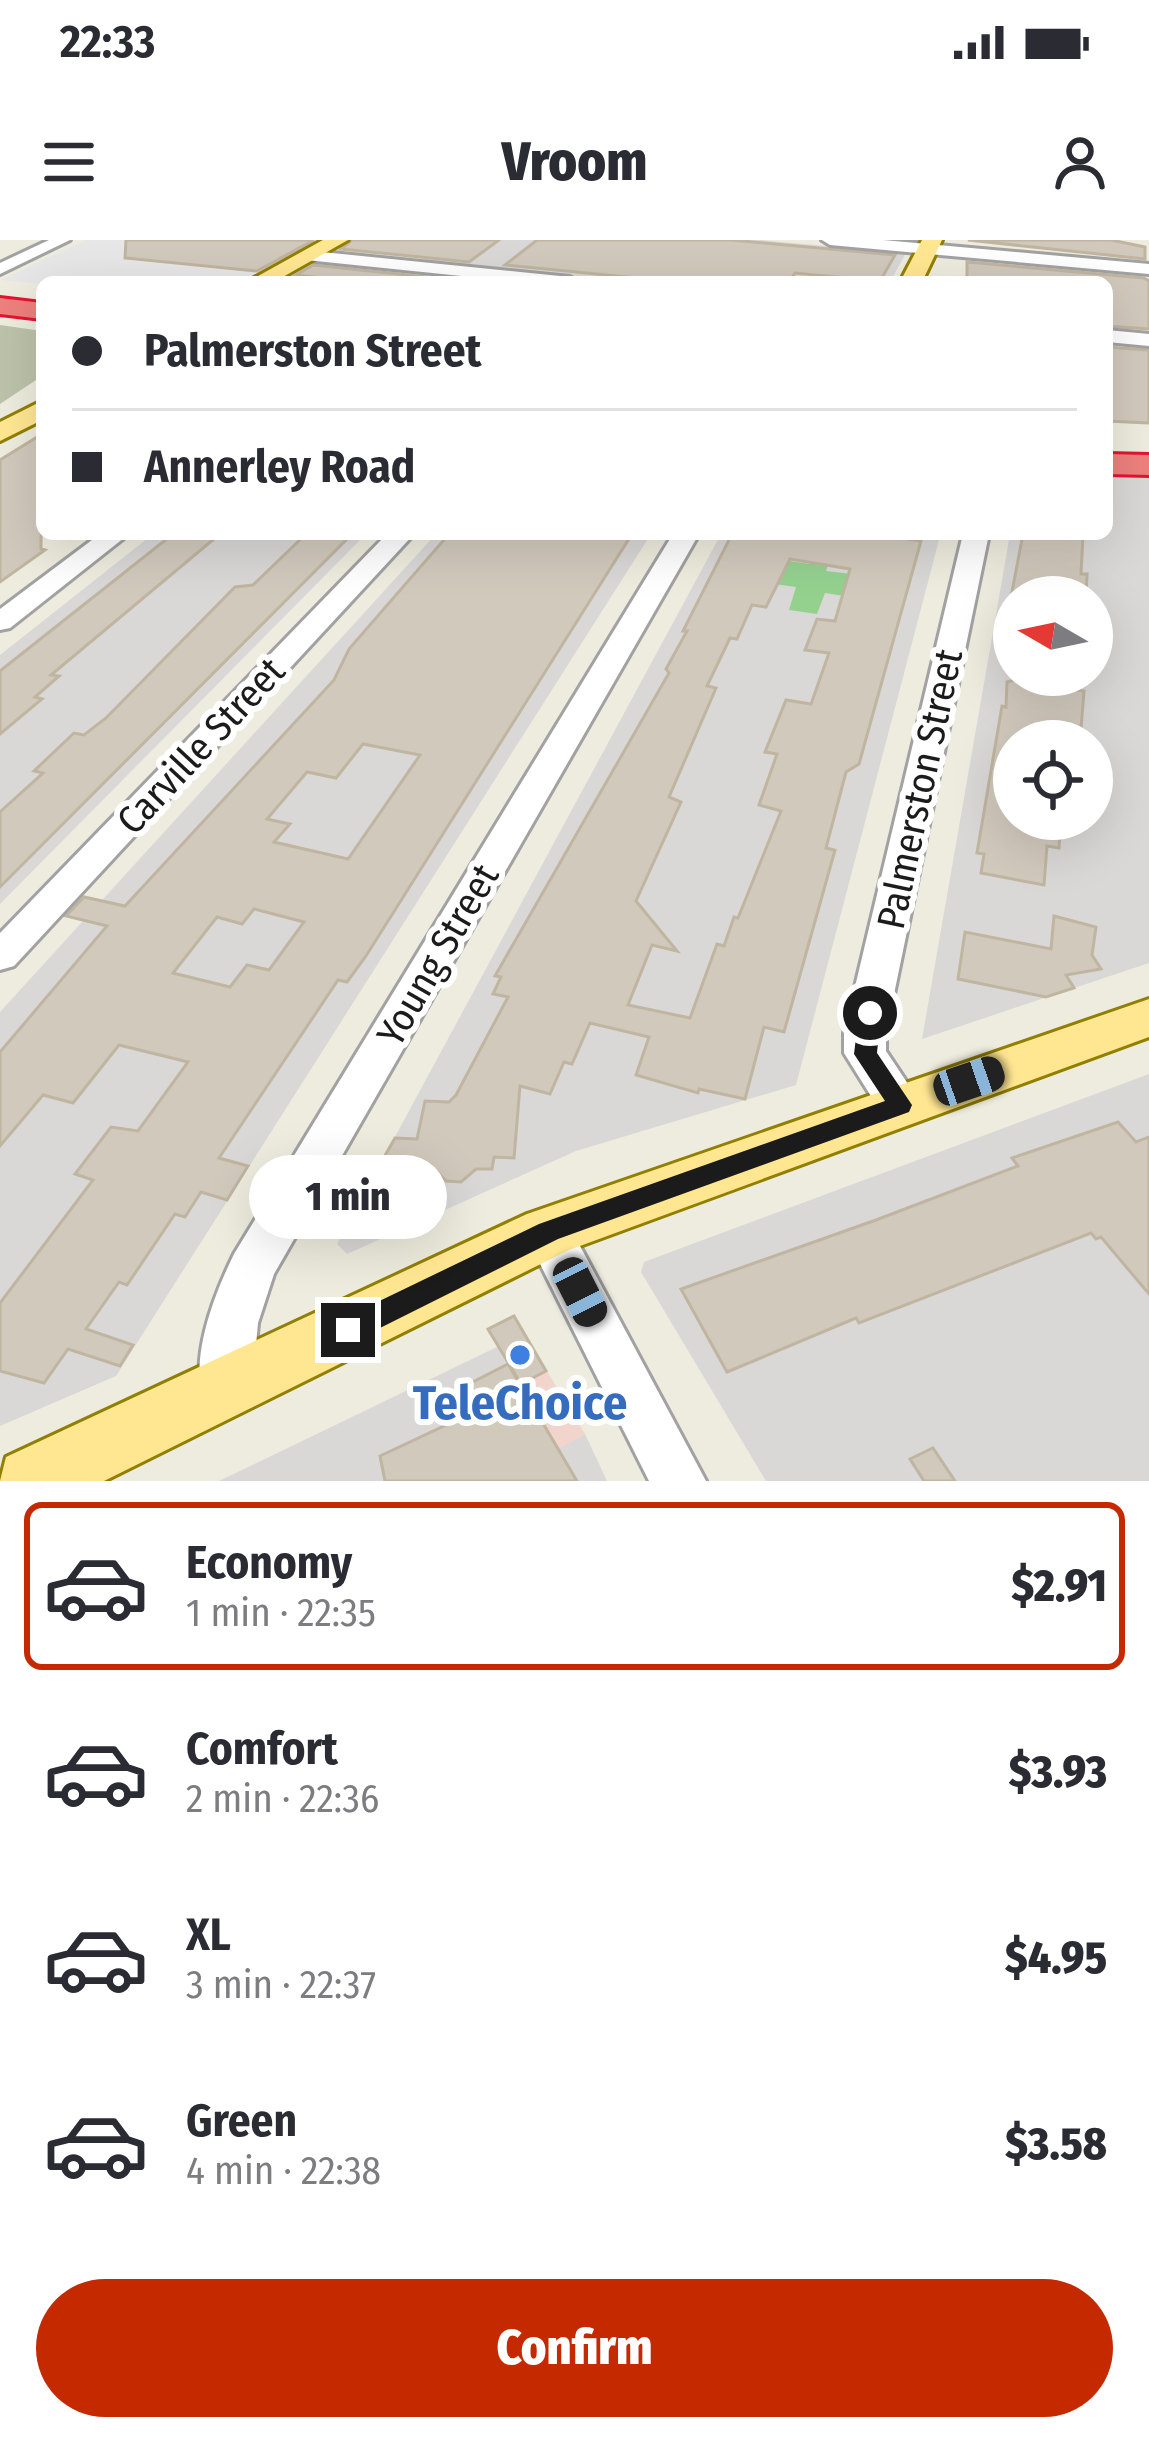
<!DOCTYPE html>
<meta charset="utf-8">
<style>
:root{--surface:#fff;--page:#f7f7f7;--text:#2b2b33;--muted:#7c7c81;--line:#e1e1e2;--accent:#c52900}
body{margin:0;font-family:"Fira Sans Condensed",sans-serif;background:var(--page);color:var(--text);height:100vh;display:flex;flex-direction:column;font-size:45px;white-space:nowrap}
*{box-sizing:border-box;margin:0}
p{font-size:39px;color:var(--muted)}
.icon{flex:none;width:66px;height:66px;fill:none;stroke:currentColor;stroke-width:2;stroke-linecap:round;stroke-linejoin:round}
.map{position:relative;height:1241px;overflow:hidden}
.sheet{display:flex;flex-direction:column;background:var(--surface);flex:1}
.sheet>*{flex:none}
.guide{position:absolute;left:36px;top:36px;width:1077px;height:264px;border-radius:18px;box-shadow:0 12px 48px #0002;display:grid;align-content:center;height:264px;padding:0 36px;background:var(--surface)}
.needle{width:78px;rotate:279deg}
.fabs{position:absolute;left:993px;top:336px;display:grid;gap:24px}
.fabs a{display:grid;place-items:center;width:120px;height:120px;border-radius:50%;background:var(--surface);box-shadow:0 12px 48px #0002;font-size:60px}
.end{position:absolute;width:54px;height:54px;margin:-27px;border:15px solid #1b1b1b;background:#fff;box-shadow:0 0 0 6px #fff}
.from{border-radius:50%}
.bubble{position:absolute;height:84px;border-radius:42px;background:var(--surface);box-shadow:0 12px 48px #0002;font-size:39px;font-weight:800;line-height:84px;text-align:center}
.car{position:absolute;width:36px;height:72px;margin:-36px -18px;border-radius:15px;box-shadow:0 0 9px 3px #0007;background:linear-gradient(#222 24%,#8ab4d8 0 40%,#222 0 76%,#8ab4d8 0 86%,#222 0)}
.guide b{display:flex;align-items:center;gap:42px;height:114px;font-size:45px}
.guide b+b{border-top:3px solid var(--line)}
.guide i{width:30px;height:30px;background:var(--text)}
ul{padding:21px 0 0;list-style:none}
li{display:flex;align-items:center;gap:36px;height:168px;margin:0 24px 18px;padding:0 12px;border:6px solid transparent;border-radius:18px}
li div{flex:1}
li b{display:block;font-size:45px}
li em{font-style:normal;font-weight:800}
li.selected{border-color:var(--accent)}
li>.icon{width:108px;height:108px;stroke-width:1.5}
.action{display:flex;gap:24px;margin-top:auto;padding:24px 36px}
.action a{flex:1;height:138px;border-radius:72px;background:var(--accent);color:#fff;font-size:48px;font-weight:800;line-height:138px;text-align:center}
.status{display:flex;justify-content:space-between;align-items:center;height:84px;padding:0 60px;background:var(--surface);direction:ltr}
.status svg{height:33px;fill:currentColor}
header{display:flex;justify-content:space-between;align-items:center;height:156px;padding:0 36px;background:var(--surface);font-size:54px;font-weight:800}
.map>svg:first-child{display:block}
.residential{fill:#d9d8d7;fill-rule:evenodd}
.commercial{fill:#f1d4cb}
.construction{fill:#bdc3aa}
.forest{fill:#94d18f}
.parking{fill:#e7e7e7}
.building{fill:#d1c9bc;stroke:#c0b5a0;stroke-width:3;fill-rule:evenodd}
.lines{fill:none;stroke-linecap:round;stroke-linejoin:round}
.minor-casing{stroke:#a2a2a2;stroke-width:6}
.major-casing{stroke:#917f00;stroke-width:6}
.highway-casing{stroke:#e4132f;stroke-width:6}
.minor{fill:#fff;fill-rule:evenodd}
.major{fill:#ffe792;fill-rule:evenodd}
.highway{fill:#ee807d;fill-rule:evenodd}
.route{fill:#1b1b1b}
.shop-dot{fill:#3f7fe0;stroke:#fff;stroke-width:4.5}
.labels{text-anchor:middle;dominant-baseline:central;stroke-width:12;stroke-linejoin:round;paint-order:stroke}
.street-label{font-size:39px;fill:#1b1b1b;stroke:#fff}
.near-shop-label{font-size:48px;font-weight:bold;fill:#366cbe;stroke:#fff}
</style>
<div class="status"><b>22:33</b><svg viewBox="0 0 49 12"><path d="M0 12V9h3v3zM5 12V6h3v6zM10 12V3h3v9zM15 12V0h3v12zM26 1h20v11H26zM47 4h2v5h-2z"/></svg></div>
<header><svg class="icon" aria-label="menu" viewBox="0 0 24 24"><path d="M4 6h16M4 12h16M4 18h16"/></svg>Vroom<svg class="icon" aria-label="person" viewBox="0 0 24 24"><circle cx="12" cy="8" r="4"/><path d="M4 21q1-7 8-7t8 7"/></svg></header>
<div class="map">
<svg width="1149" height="1241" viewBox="0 0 1149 1241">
<rect width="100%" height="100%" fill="#eeecde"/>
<g class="residential">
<path d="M 452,0 L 760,0 L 906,13 L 890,42 L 638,42 L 423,21 Z"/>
<path d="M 1107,236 L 1149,237 L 1149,723 L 922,799 L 1010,294 L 1107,294 ZM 1014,357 L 1092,357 L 1092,435 L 1014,435 ZM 1014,501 L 1092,501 L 1092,579 L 1014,579 Z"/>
<path d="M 153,294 L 366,294 L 0,664 L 0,415 Z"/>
<path d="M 436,294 L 651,294 L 116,1136 L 0,1186 L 0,772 Z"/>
<path d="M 721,294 L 896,294 L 939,300 L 796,845 L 576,911 L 347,1014 L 337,1004 Z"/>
<path d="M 1149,834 L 1149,1241 L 766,1241 L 641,1032 L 644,1022 Z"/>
<path d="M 499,1106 L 557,1209 L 585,1194 L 607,1241 L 219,1241 Z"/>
</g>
<path class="commercial" d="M 524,1093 L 585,1194 L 558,1209 L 499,1106 Z"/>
<path class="construction" d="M 0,85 L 42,91 L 42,136 L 0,164 Z"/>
<path class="forest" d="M 817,307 L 833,309 L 826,331 L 852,334 L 845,356 L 825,353 L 817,374 L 789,370 L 796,347 L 760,342 L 781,320 L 810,324 Z"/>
<path class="parking" d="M 86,0 L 153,0 L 121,17 L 257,31 L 237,42 L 42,44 L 1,40 Z"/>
<g class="building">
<path d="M 126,0 L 314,0 L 257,31 L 125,18 Z"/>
<path d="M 352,0 L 499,0 L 469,22 L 341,9 Z"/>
<path d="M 537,0 L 731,0 L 895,15 L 880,41 L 795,33 L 789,42 L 677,42 L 505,25 Z"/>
<path d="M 968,0 L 1111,0 L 1145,7 L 1145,19 Z"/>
<path d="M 967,22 L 1144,38 L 1149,41 L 1149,89 L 1107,86 L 1107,42 L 967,42 Z"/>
<path d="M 313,25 L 446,39 L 304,42 L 313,37 L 296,35 Z"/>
<path d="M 1107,107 L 1149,110 L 1149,183 L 1107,181 Z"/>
<path d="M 42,194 L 41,309 L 45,310 L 0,342 L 0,220 Z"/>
<path d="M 173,294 L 220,294 L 51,435 L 59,436 L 35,457 L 42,459 L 0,494 L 0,431 Z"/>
<path d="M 306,294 L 352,294 L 0,647 L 0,572 L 43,533 L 34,531 L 74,493 L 84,495 L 106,478 L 235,347 L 253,345 Z"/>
<path d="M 449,294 L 632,294 L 366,716 L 347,742 L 338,740 L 219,918 L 248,926 L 227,960 L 201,952 L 185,977 L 175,974 L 127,1045 L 119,1042 L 86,1089 L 133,1105 L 120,1126 L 68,1109 L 44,1143 L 0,1131 L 0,1063 L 93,940 L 75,934 L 111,887 L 138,891 L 188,822 L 119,805 L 73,863 L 43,855 L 0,906 L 0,812 L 107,686 L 66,676 L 84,657 L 125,666 L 334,440 L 349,409 ZM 363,504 L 420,515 L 348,619 L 274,602 L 290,584 L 267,579 L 307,532 L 336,538 ZM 254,669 L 304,682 L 269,730 L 247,725 L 230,747 L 173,733 L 217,677 L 242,684 Z"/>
<path d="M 732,294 L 873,294 L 921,301 L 859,524 L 846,532 L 826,608 L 835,610 L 784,792 L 764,787 L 745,859 L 699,849 L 698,853 L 636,835 L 649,797 L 590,783 L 572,824 L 564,822 L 550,854 L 520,846 L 514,918 L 494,917 L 492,929 L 476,929 L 461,942 L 446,941 L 437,932 L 379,926 L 395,898 L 417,899 L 425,861 L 449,862 L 456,855 L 508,757 L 493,754 L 501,737 L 495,736 L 669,433 L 666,429 L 687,391 L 683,391 ZM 790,319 L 850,329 L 835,381 L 817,379 L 805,410 L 829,413 L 811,464 L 786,460 L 765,512 L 777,514 L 759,565 L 781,571 L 738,678 L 734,677 L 724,706 L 717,704 L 690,778 L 628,765 L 652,705 L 677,711 L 636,661 L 681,562 L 669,557 L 716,448 L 707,446 L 730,398 L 737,399 L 752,365 L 766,367 Z"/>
<path d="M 1023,294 L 1083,294 L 1081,334 L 1087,334 L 1086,357 L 1011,357 Z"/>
<path d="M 1015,440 L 1084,451 L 1080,501 L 1014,501 L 1014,579 L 1061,579 L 1059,608 L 1047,606 L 1044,645 L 981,633 L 984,614 L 977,613 L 1002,466 L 1006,467 L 1007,442 Z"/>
<path d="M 1054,676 L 1096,687 L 1092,715 L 1101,729 L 1066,735 L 1074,748 L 1046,757 L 958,739 L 965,692 L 1051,709 Z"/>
<path d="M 1118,882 L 1136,902 L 1149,897 L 1149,1054 L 1101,997 L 1096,999 L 1091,993 L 859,1083 L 856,1078 L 727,1132 L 681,1049 L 876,980 L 1018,926 L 1012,918 Z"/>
<path d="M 514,1076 L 546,1131 L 521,1144 L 488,1089 Z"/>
<path d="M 508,1124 L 577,1241 L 385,1241 L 380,1216 L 448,1184 L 436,1161 Z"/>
<path d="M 933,1208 L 955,1241 L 924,1241 L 910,1219 Z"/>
</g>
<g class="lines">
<g class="minor-casing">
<g id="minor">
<path d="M 49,0 L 70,0 L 0,34 L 0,23 Z"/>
<path d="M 822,0 L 883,0 L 1149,24 L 1149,34 L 830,5 Z"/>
<path d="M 312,11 L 570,37 L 579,42 L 519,42 L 306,20 L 304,16 Z"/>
<path d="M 1107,90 L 1149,94 L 1149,106 L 1107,102 Z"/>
<path d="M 100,294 L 129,294 L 10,388 L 0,390 L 0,369 Z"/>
<path d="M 387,294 L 414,294 L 14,726 L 0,730 L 0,693 Z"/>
<path d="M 673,294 L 699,294 L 274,1034 L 258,1083 L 252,1149 L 244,1166 L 225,1174 L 206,1166 C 187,1123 214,1055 234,1014 Z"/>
<path d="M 963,294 L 989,294 L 886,793 L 886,811 L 922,865 L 916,877 L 900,882 L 884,877 L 844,813 L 844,793 Z"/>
<path d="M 548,972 L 565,978 L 706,1241 L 649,1241 L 524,992 L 531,978 Z"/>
</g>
</g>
<g class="major-casing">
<g id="major">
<path d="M 323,0 L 348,0 L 274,42 L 247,42 Z"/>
<path d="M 922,0 L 942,0 L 922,42 L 900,42 Z"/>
<path d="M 42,161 L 42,180 L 0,201 L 0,182 Z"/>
<path d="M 1149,759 L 1149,797 L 569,1010 L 104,1241 L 0,1241 L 6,1217 L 527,974 Z"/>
</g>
</g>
<g class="highway-casing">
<g id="highway">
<path d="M 0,58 L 42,63 L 42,79 L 0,74 Z"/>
<path d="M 1107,214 L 1149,215 L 1149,235 L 1107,234 Z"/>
</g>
</g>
<use href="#minor" class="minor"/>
<use href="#major" class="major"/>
<use href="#highway" class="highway"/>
</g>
<path class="route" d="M 870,765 L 881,773 L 877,813 L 912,865 L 909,872 L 558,999 L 358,1099 L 348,1103 L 338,1099 L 334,1090 L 338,1081 L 539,984 L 885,861 L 854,814 L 859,773 Z"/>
<circle class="shop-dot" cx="520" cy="1115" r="12"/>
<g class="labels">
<g class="street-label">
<text transform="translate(201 506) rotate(-47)">Carville Street</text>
<text transform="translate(920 549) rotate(-78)">Palmerston Street</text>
<text transform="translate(438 715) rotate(-60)">Young Street</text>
</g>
<g class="near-shop-label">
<text x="520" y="1163">TeleChoice</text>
</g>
</g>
</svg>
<div class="fabs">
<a><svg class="needle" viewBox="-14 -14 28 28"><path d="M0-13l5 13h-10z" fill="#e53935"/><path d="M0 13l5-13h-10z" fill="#7c7c81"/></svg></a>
<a><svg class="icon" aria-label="locate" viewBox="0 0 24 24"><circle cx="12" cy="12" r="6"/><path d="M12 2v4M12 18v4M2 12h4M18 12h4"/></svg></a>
</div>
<i class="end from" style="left:870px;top:773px"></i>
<i class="end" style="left:348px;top:1090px"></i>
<div class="bubble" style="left:249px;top:915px;width:198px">1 min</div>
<i class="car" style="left:969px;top:841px;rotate:71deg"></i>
<i class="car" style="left:580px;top:1052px;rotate:153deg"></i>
<div class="guide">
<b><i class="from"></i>Palmerston Street</b>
<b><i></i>Annerley Road</b>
</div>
</div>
<section class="sheet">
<ul>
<li class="selected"><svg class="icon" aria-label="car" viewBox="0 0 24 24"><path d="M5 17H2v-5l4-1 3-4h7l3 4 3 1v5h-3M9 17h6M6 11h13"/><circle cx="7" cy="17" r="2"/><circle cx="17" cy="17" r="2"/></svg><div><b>Economy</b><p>1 min · 22:35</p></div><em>$2.91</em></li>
<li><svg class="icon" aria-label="car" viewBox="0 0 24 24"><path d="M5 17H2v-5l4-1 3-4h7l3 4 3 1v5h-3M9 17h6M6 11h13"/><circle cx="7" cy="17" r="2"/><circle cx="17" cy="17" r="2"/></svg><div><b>Comfort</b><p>2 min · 22:36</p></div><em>$3.93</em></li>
<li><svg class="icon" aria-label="car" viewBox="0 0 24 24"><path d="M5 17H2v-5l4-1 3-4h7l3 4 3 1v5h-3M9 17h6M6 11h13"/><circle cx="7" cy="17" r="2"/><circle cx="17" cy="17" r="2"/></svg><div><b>XL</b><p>3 min · 22:37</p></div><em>$4.95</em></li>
<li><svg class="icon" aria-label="car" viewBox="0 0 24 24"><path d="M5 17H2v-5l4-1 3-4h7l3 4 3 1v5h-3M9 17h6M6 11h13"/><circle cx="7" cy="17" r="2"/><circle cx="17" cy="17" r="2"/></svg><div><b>Green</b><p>4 min · 22:38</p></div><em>$3.58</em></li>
</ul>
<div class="action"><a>Confirm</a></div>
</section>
